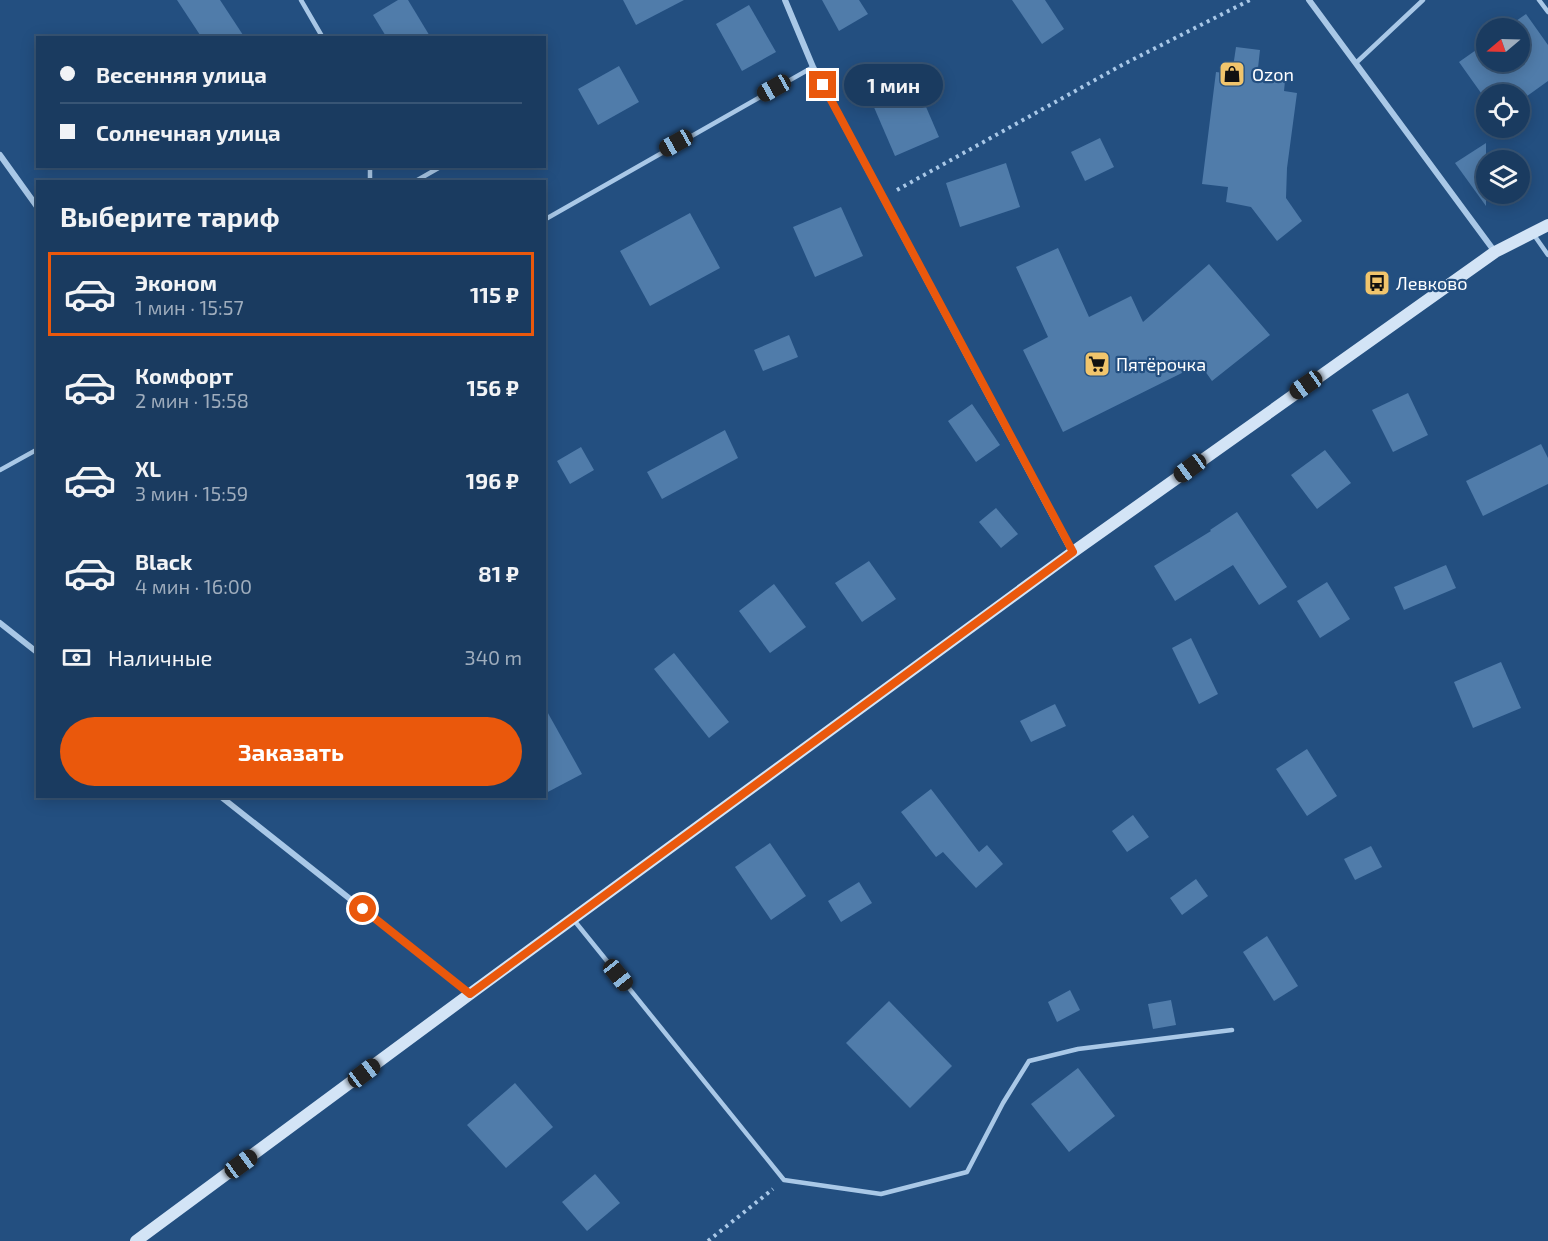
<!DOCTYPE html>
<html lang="ru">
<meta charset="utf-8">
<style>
:root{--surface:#1a3b60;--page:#274669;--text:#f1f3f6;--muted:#9fadbd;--line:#385575;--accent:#ea580c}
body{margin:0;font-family:"Exo 2",sans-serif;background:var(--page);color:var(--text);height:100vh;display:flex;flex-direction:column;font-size:22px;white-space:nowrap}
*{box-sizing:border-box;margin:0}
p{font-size:20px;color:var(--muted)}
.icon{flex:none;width:33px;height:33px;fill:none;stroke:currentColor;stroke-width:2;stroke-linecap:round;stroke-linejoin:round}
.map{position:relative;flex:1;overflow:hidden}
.side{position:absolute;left:36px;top:180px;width:510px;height:618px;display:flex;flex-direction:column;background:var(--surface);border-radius:0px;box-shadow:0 3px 15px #0003,0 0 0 2px var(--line)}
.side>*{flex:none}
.banner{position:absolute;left:36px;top:36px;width:510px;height:132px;border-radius:0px;box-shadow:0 3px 15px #0003,0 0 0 2px var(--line);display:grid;align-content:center;height:132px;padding:0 24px;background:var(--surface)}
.needle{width:39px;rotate:251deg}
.controls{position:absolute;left:1476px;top:18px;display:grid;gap:12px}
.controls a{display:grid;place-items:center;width:54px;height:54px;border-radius:50%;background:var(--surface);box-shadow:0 3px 15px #0003,0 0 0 2px var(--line);font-size:30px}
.end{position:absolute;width:27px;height:27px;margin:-14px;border:8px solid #ea580c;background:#fff;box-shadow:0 0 0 3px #fff}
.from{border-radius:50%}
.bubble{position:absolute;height:42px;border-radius:21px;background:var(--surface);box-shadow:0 3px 15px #0003,0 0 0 2px var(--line);font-size:20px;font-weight:700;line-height:42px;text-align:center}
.car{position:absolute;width:18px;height:36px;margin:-18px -9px;border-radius:8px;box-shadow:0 0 4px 2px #0007;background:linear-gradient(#222 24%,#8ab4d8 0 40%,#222 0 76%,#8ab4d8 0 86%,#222 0)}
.banner b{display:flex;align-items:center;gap:21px;height:57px;font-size:22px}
.banner b+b{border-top:2px solid var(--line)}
.banner i{width:15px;height:15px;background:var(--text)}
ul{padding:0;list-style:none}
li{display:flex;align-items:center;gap:18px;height:84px;margin:0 12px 9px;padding:0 12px;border:3px solid transparent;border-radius:0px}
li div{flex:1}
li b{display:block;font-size:22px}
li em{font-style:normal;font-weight:700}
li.active{border-color:var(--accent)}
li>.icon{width:54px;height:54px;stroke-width:1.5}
h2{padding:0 24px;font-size:27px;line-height:72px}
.pay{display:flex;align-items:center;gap:15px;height:66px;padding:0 24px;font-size:22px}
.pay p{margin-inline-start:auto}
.action{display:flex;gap:12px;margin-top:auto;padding:12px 24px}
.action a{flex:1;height:69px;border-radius:36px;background:var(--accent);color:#fff;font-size:24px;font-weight:700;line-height:69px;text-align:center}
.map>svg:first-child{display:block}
.building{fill:#507caa}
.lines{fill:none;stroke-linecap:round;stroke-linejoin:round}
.path{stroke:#a9c8e7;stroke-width:4;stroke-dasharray:3 4.5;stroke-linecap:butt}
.lane{stroke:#a9c8e7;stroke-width:4.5}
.street{stroke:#a9c8e7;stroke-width:6}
.secondary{stroke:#d3e4f6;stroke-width:12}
.route{stroke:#ea580c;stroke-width:8}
.labels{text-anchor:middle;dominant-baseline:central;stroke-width:4.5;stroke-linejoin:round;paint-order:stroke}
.poi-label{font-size:18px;fill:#fff;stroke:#234f80;text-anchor:start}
</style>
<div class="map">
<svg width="1548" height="1241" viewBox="0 0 1548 1241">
<rect width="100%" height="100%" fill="#234f80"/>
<g class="building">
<path d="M 177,0 L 220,0 L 245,38 L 202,38 Z"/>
<path d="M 398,0 L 408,0 L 431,38 L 387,38 L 373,15 Z"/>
<path d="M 623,0 L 684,0 L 636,25 Z"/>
<path d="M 822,0 L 859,0 L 868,14 L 839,31 Z"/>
<path d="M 1012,0 L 1045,0 L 1064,29 L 1042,44 Z"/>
<path d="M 749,5 L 776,52 L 742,71 L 716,24 Z"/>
<path d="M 1526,14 L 1548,45 L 1548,81 L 1520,101 L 1520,94 L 1486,94 L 1486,100 L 1459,62 L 1486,43 L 1486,62 L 1520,62 L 1520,28 L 1506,28 Z"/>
<path d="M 1236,47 L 1260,50 L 1257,77 L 1285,81 L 1284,91 L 1297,93 L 1287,168 L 1286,198 L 1302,221 L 1277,241 L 1251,207 L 1226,202 L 1228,187 L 1202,184 L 1216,72 L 1232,74 Z"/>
<path d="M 619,66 L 639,102 L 598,125 L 578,89 Z"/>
<path d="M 914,79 L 939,137 L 895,156 L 870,98 Z"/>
<path d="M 1100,138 L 1114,167 L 1085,181 L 1071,152 Z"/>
<path d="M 1486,143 L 1486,206 L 1455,163 Z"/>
<path d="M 1006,163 L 1020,207 L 960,227 L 946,183 Z"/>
<path d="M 841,207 L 863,256 L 815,277 L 793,227 Z"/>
<path d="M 690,213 L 720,268 L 650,306 L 620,251 Z"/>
<path d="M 1058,248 L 1089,317 L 1131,296 L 1143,322 L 1209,264 L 1270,335 L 1212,381 L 1200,364 L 1063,432 L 1023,350 L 1048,337 L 1016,267 Z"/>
<path d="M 789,335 L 798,357 L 763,371 L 754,350 Z"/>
<path d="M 1408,393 L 1428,435 L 1393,452 L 1372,410 Z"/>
<path d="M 972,404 L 1000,445 L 976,462 L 948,421 Z"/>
<path d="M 725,430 L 738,458 L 662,499 L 647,472 Z"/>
<path d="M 1541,444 L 1548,458 L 1548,484 L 1483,516 L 1466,481 Z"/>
<path d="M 581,447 L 594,470 L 570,484 L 557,461 Z"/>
<path d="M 1325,450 L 1351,483 L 1317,509 L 1291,475 Z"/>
<path d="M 996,508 L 1018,534 L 1001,548 L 979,522 Z"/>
<path d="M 1237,512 L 1287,587 L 1259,605 L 1233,565 L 1175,601 L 1154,566 L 1211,531 L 1210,530 Z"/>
<path d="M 869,561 L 896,599 L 862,622 L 835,583 Z"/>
<path d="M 1446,565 L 1456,588 L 1404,610 L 1394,587 Z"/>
<path d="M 1327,582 L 1350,619 L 1320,638 L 1297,601 Z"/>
<path d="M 774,584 L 806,627 L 770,653 L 739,611 Z"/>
<path d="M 1191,638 L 1218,694 L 1199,704 L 1172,648 Z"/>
<path d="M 674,653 L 729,722 L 709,738 L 654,669 Z"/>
<path d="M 1501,662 L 1521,708 L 1473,728 L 1454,682 Z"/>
<path d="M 1055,704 L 1066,726 L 1031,742 L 1020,721 Z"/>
<path d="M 544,706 L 582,774 L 544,794 Z"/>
<path d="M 1307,749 L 1337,796 L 1307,816 L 1276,769 Z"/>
<path d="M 931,789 L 979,852 L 987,845 L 1003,864 L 976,888 L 943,852 L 936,857 L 901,812 Z"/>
<path d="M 1133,815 L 1149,837 L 1127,852 L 1112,831 Z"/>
<path d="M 770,843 L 806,896 L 771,920 L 735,867 Z"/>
<path d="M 1371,846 L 1382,867 L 1355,880 L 1344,859 Z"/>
<path d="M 1196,879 L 1208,896 L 1182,915 L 1170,898 Z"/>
<path d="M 859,882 L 872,903 L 841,922 L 828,901 Z"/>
<path d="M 1267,936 L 1298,986 L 1274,1001 L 1243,952 Z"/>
<path d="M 1070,990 L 1080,1010 L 1057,1022 L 1048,1002 Z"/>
<path d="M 1171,1000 L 1176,1025 L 1153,1029 L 1148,1004 Z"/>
<path d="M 889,1001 L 952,1066 L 910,1108 L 846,1043 Z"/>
<path d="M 1078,1068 L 1115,1116 L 1069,1152 L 1031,1104 Z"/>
<path d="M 515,1083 L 553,1127 L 506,1168 L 467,1125 Z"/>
<path d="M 595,1174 L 620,1203 L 587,1231 L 562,1202 Z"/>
</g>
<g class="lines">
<g class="path">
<path d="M 897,190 L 1122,65 L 1250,0"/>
<path d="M 708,1241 L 773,1189"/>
</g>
<g class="lane">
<path d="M 301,0 L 323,38"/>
<path d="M 1539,0 L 1548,12"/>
<path d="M 1357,62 L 1423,0"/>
<path d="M 370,182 L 370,166"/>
<path d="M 414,182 L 442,166"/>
<path d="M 544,220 L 813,67"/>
<path d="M 1534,235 L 1548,255"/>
<path d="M 0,470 L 38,449"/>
<path d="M 573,919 L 784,1180 L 881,1194 L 967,1172 L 1003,1103 L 1029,1061 L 1078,1049 L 1232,1030"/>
</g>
<g class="street">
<path d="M 785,0 L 813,67 L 1072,552"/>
<path d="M 1309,0 L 1495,252"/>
<path d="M 0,155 L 38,208"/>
<path d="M 0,623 L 38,653"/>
<path d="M 220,796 L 470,994"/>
</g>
<path class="secondary" d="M 136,1241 L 470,994 L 1073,552 L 1495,252 L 1548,225"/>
</g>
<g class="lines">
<path class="route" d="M 363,909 L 470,994 L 1073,552 L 823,85"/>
</g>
<defs>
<g id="shop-square" transform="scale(1.35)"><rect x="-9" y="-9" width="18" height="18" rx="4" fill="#f1c56c" stroke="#234f80"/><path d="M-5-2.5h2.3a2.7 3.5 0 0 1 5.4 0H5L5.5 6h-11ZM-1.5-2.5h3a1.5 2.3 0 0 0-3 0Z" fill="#111"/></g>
<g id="bus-square" transform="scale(1.35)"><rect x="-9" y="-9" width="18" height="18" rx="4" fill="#f1c56c" stroke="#234f80"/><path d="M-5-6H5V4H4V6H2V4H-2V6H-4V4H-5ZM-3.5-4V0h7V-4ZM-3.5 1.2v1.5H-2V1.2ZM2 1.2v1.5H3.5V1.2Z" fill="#111"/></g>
<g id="supermarket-square" transform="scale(1.35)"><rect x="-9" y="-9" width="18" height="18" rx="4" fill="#f1c56c" stroke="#234f80"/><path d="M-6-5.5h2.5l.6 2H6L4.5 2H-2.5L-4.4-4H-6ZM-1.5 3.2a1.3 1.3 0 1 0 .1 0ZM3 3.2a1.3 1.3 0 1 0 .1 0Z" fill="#111"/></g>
</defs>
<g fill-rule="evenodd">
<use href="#shop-square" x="1232" y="74"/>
<use href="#bus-square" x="1377" y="283"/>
<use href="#supermarket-square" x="1097" y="364"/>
</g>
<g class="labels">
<g class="poi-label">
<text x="1252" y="74">Ozon</text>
<text x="1396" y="283">Левково</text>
<text x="1116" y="364">Пятёрочка</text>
</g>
</g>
</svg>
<div class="controls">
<a><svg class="needle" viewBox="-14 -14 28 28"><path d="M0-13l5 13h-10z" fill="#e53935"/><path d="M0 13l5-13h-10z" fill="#9fadbd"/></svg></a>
<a><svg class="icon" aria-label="locate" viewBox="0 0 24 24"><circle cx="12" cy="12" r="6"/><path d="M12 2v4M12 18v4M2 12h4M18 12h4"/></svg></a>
<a><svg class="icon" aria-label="layers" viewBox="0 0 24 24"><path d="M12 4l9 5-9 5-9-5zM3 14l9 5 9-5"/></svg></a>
</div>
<i class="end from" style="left:363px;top:909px"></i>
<i class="end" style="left:823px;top:85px"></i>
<div class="bubble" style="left:844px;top:64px;width:99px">1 мин</div>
<i class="car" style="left:774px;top:88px;rotate:241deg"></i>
<i class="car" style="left:676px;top:143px;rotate:241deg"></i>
<i class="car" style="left:1306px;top:385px;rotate:235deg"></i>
<i class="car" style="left:1190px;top:468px;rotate:234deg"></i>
<i class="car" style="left:618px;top:975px;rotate:141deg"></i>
<i class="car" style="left:364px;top:1073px;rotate:53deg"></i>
<i class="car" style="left:241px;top:1164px;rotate:54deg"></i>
<div class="banner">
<b><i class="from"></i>Весенняя улица</b>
<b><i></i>Солнечная улица</b>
</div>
<section class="side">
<h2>Выберите тариф</h2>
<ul>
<li class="active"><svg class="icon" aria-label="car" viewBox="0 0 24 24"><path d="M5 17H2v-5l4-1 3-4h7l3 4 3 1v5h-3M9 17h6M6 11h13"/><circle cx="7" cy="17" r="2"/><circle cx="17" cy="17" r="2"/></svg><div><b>Эконом</b><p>1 мин · 15:57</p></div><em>115 ₽</em></li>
<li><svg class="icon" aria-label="car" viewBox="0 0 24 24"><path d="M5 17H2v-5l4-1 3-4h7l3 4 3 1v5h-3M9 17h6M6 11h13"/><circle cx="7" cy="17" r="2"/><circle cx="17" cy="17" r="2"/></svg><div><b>Комфорт</b><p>2 мин · 15:58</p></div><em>156 ₽</em></li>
<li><svg class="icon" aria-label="car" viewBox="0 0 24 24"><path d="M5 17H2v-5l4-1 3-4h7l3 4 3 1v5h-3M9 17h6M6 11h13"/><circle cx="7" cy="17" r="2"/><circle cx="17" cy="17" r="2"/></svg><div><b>XL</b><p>3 мин · 15:59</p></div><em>196 ₽</em></li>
<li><svg class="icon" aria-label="car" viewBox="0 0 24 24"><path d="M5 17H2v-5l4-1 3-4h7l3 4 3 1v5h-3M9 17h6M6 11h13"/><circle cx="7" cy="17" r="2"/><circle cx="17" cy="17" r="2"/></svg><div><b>Black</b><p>4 мин · 16:00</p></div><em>81 ₽</em></li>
</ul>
<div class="pay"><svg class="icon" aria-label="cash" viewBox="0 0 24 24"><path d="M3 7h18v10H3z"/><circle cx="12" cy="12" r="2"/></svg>Наличные<p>340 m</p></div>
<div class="action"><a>Заказать</a></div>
</section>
</div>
